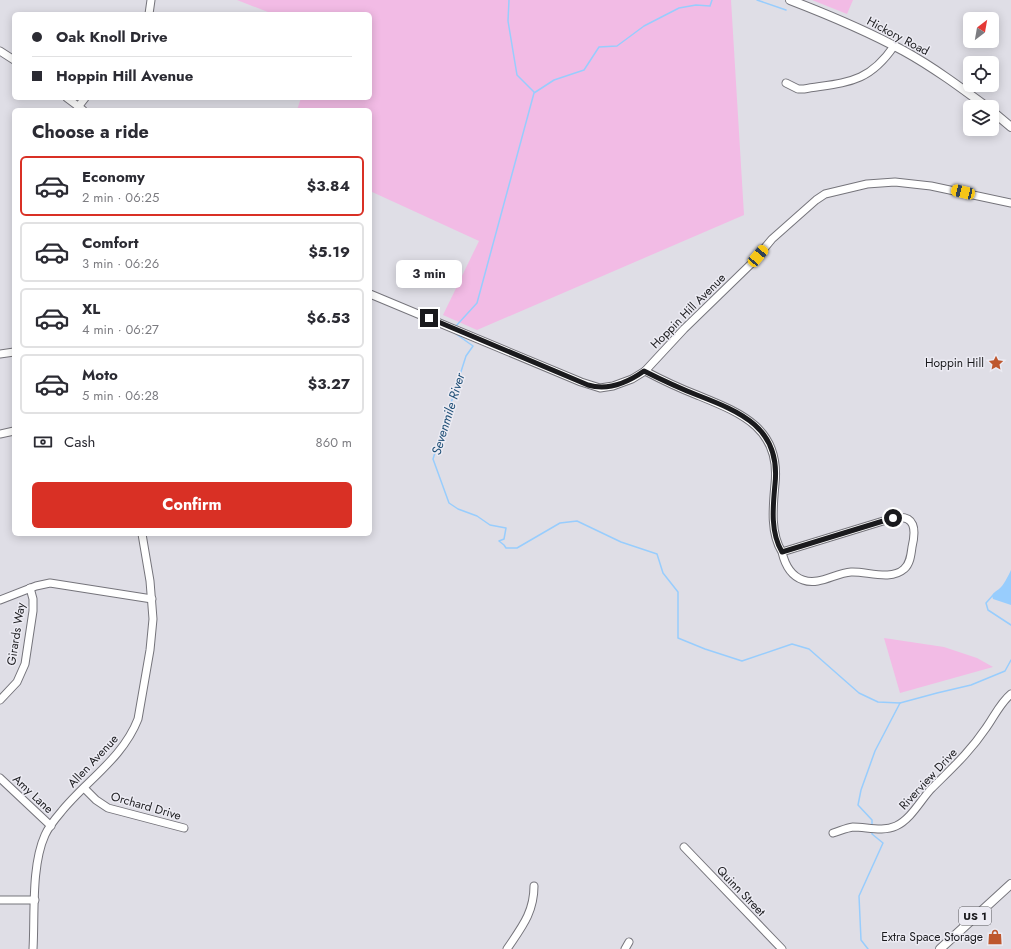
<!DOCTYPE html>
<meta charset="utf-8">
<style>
:root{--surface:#fff;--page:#f2f2f3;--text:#2b2b33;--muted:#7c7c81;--line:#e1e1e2;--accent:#d93025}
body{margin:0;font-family:Jost,sans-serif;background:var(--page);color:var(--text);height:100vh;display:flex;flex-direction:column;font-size:15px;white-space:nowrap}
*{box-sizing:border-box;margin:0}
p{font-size:13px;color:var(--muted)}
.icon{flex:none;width:22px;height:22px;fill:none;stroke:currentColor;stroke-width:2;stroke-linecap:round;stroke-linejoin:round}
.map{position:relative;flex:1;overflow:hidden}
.details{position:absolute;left:12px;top:108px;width:360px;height:428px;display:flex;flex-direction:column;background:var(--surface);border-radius:6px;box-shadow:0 2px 10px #0003}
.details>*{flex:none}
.guide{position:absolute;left:12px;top:12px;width:360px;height:88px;border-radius:6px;box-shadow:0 2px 10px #0003;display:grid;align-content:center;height:88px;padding:0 20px;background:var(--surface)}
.needle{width:26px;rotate:31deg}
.buttons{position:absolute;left:963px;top:12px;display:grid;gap:8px}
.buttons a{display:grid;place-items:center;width:36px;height:36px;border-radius:6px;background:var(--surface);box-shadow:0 2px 10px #0003;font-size:20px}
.end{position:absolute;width:18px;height:18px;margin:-9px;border:5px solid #1a1a1d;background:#fff;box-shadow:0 0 0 2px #fff}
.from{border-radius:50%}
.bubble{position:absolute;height:28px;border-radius:6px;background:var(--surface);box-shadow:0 2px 10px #0003;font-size:13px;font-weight:700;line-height:28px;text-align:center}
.car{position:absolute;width:12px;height:24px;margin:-12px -6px;border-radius:5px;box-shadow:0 0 3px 1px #0007;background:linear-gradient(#f5c518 24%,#345 0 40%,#f5c518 0 76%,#345 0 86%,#f5c518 0)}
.guide b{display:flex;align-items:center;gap:14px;height:38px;font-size:15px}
.guide b+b{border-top:1px solid var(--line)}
.guide i{width:10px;height:10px;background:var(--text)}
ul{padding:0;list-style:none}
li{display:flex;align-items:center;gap:12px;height:60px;margin:0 8px 6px;padding:0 12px;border:2px solid var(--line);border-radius:6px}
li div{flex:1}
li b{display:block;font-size:15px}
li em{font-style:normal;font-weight:700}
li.on{border-color:var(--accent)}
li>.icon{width:36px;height:36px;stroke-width:1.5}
h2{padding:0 20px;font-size:18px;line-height:48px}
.pay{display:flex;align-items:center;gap:10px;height:44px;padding:0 20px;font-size:15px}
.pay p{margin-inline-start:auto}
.primary-button{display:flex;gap:8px;margin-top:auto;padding:8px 20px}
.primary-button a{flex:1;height:46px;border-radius:6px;background:var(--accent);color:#fff;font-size:16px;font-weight:700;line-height:46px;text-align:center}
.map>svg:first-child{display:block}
.green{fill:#f2bbe5}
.water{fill:#98cdfd}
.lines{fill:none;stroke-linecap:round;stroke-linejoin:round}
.stream{stroke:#98cdfd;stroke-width:1.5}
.minor-casing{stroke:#75747b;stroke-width:9}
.major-casing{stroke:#75747b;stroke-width:10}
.minor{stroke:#fff;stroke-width:7}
.major{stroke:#fff;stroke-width:8}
.route{stroke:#1a1a1d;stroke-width:5}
.labels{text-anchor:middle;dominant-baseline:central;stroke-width:3;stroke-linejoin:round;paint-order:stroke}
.shield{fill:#ecebf3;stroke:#59595d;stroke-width:1}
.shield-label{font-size:11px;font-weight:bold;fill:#1a1a1d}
.street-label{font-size:12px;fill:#1a1a1d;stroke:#ecebf3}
.poi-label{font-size:12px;fill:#1a1a1d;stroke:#ecebf3;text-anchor:end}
.water-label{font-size:13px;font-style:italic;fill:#205077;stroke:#ecebf3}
</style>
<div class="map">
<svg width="1011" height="949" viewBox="0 0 1011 949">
<rect width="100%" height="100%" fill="#dfdee6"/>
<g class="green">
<path d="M 237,0 L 731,0 L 744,215 L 477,330 L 443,315 L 479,241 L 370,191 L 370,110 L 297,110 L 301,98 L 370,98 L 370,14 L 273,14 Z"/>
<path d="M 812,0 L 853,0 L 847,14 Z"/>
<path d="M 884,638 L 944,647 L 977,658 L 993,667 L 900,693 Z"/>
</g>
<path class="water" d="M 1011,570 L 1011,605 L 993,599 L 992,596 C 994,592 995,592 999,589 C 1004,585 1008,576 1011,570 Z"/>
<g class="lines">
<g class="stream">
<path d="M 509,0 L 508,21 L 517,75 L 534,92"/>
<path d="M 757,0 L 786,10"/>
<path d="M 456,326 L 477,303 L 534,93 L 554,80 L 584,70 L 599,47 L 617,46 L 644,26 L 679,8 L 696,5 L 710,6 L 712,0"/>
<path d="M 456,334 L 473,346 L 466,356 L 433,459 L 449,503 L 458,509 L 477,516 L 490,525 L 506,528 L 504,539 L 499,541 L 504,545 L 506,548 L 517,548 L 560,523 L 577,521 L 621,542 L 657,554 L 663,573 L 678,592 L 678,638 L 705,649 L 742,661 L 792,644 L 809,649 L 859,693 L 878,702 L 900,703 L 937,693 L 971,685 L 1005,671 L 1011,660"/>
<path d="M 994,594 L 986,603 L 988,610 L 1011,625"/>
<path d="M 872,826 L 872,820 L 858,805 L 861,790 L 875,751 L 900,703"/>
<path d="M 868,949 L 861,940 L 859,896 L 883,843 L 872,834 L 872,830"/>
</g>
<g class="minor-casing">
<g id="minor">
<path d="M 149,14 L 151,0"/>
<path d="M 0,51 L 14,60"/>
<path d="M 786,83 L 798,89 L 804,89 C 846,82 868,84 894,46"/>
<path d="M 67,98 L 83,110"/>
<path d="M 78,107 L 85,98"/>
<path d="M 370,294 L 581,382 L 600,388 L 613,386 L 632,379 L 645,371 L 684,329 L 753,262 L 772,239 L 816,200 L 825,194 L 867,184 L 895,182 L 931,186 L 1011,203"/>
<path d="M 0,354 L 14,352"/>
<path d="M 645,371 C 662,380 679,388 697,395 C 741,413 781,428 775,484 C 773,506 770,533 782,552 L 893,518 C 916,514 916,530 912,547 C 911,555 910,564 904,569 C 891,581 866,571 851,572 C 835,573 819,586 803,580 C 791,576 785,565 782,552"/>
<path d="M 0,434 L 14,431"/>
<path d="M 0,600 L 36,586 L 50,583 L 152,599"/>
<path d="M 0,700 L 17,682 L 25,664 L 33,611 L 33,599 L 30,588"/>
<path d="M 0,778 L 51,826"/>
<path d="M 84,788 L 96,800 L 108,808 L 184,828"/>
<path d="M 833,833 C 840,831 846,828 853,827 C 867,827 883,832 896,826 C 911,819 920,801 931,789 C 952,768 969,753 986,728 C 994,717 1000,703 1011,694"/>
<path d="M 684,847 L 782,949"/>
<path d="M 0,900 L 35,900"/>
<path d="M 33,949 C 35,915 31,866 45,835 C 49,826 55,819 61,812 C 86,781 123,758 138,719 L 150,650 L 153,619 L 150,581 L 142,534"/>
<path d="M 507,949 C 521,928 534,913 534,886"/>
<path d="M 625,949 L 629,942"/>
</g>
</g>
<g class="major-casing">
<g id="major">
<path d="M 790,0 C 829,15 867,31 904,51 C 933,67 960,87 987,107"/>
<path d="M 992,111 L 1011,127"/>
<path d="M 940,949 L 1011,884"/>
</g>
</g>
<use href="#minor" class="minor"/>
<use href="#major" class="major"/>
</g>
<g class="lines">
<path class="route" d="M 429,318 L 588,385 C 608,391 627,383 644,371 C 662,380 679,388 697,395 C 741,412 781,428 775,484 C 773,506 770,532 782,552 L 893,518"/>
</g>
<defs>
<g id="sight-bare" transform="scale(1.2)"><path d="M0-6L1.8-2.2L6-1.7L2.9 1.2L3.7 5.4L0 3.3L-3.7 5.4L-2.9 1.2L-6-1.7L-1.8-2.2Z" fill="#be572d" stroke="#ecebf3" stroke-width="2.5" paint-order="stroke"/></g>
<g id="shop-bare" transform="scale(1.2)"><path d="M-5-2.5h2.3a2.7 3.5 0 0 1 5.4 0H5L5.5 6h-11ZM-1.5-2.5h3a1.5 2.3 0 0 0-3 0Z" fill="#be572d" stroke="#ecebf3" stroke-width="2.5" paint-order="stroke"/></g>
</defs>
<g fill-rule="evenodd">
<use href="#sight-bare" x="996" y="363"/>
<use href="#shop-bare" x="995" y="937"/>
</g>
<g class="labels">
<rect class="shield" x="959" y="907" width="32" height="18" rx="3"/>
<g class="shield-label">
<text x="975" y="916">US 1</text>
</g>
<g class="street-label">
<text transform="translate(898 36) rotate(28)">Hickory Road</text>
<text transform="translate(688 311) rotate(-45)">Hoppin Hill Avenue</text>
<text transform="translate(16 634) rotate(-81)">Girards Way</text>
<text transform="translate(93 761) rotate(-47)">Allen Avenue</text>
<text transform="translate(928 779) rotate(-47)">Riverview Drive</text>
<text transform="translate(33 794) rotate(43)">Amy Lane</text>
<text transform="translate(146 806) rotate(16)">Orchard Drive</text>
<text transform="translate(741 891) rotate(46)">Quinn Street</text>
</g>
<g class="poi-label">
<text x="984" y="363">Hoppin Hill</text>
<text x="983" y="937">Extra Space Storage</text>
</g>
<g class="water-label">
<text transform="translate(448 414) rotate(-73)">Sevenmile River</text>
</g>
</g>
</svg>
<div class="buttons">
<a><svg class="needle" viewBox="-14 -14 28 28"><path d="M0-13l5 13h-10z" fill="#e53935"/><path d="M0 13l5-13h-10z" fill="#7c7c81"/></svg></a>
<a><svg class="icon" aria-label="locate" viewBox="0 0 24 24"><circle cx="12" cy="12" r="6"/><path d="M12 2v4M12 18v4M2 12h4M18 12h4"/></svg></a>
<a><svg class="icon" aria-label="layers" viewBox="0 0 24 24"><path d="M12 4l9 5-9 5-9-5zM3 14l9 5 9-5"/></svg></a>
</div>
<i class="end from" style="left:893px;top:518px"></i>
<i class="end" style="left:429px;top:318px"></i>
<div class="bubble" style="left:396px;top:260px;width:66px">3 min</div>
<i class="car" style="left:963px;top:192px;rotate:283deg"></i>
<i class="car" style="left:758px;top:256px;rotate:40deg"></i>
<div class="guide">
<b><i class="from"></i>Oak Knoll Drive</b>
<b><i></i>Hoppin Hill Avenue</b>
</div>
<section class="details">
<h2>Choose a ride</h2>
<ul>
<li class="on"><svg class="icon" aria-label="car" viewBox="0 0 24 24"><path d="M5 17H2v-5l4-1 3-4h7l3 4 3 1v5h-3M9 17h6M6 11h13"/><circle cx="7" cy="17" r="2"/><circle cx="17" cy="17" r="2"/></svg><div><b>Economy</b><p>2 min · 06:25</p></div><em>$3.84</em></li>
<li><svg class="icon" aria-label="car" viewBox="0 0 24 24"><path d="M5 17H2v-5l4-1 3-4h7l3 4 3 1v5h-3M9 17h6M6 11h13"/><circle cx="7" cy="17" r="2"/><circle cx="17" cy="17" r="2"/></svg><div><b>Comfort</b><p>3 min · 06:26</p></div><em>$5.19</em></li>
<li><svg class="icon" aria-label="car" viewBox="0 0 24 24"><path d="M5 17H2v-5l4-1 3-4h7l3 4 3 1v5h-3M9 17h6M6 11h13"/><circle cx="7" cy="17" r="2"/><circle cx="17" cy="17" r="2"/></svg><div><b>XL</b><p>4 min · 06:27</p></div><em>$6.53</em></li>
<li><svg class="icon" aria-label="car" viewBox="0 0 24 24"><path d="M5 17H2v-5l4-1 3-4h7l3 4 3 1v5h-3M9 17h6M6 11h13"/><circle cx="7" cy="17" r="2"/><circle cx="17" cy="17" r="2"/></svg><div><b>Moto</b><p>5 min · 06:28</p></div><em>$3.27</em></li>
</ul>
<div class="pay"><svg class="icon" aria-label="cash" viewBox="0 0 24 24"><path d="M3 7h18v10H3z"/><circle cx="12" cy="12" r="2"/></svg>Cash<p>860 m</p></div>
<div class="primary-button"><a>Confirm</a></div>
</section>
</div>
